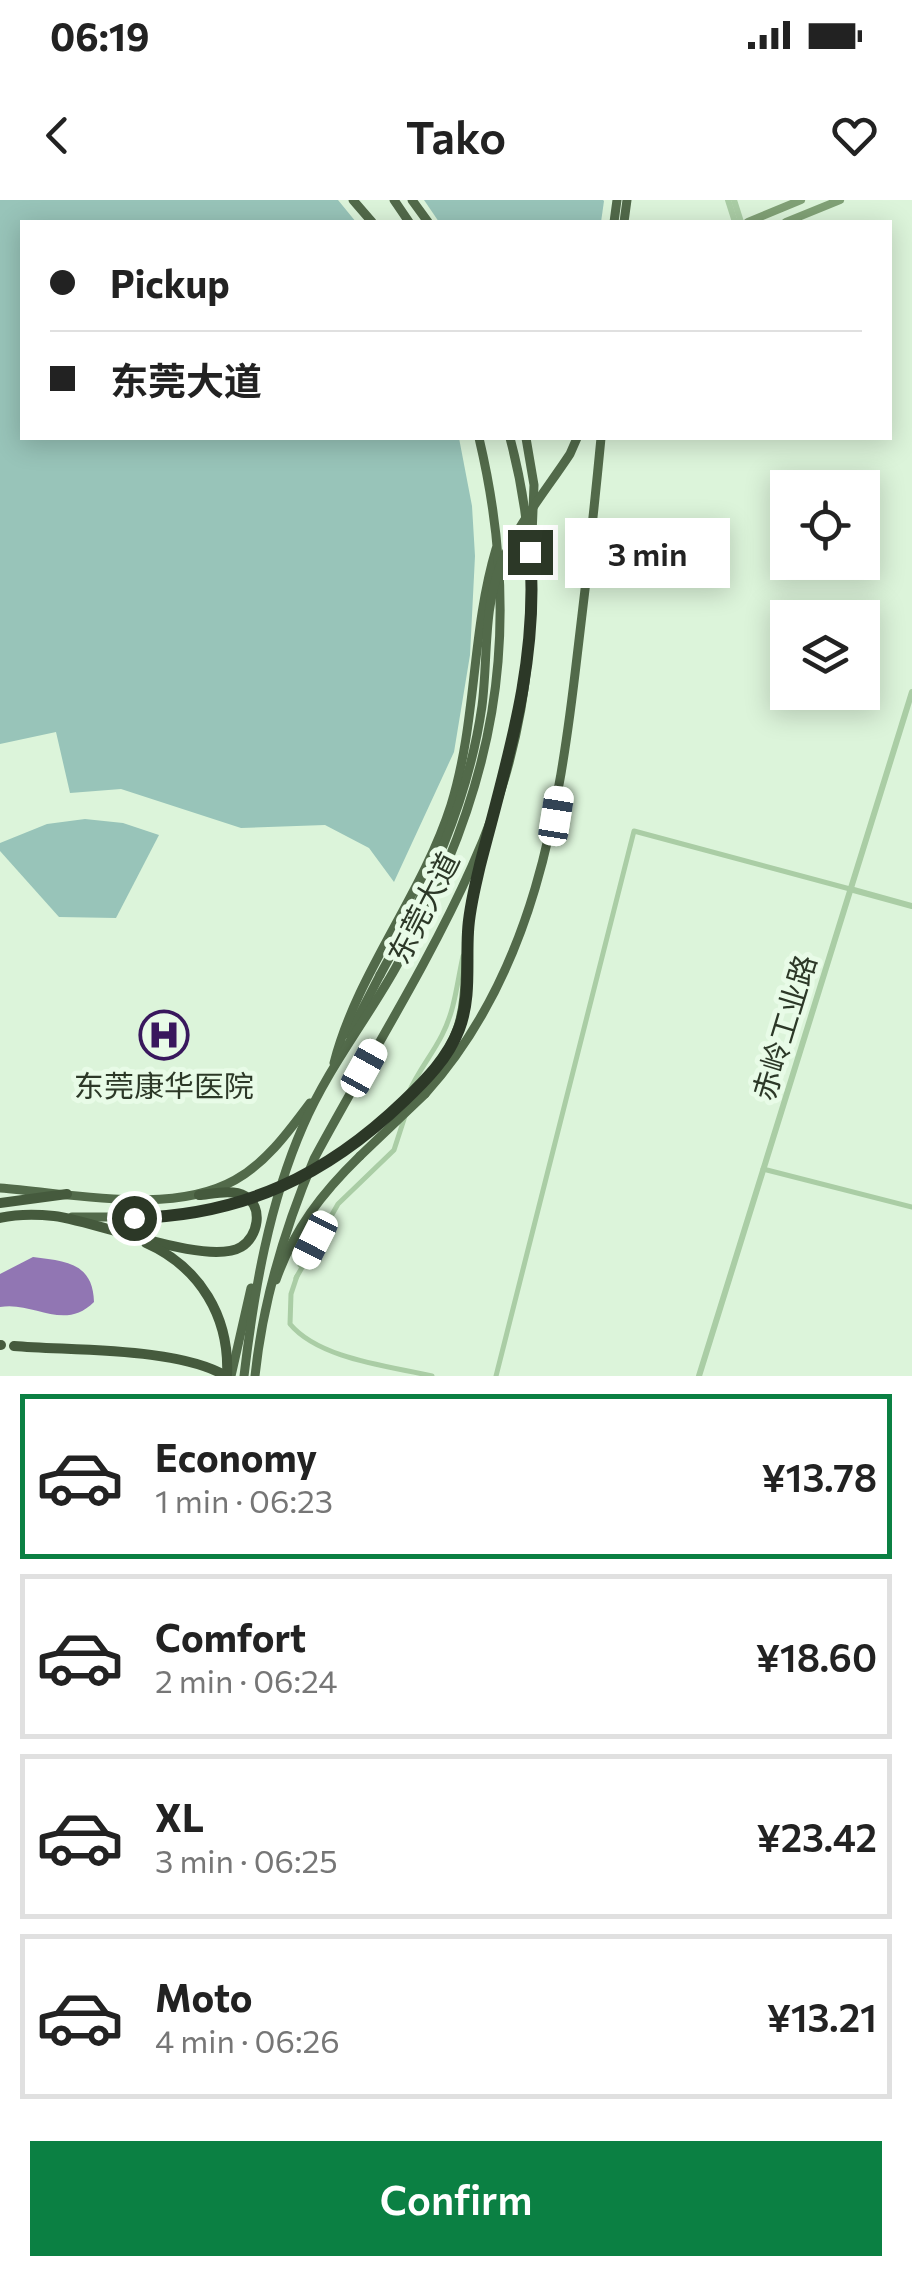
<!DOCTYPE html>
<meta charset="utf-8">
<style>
:root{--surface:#fff;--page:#f2f2f2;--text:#222;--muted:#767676;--line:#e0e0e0;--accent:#0b8043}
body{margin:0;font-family:Commissioner,"Noto Sans SC",sans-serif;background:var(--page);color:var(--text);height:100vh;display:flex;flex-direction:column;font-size:38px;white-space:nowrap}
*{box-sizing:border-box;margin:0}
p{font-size:32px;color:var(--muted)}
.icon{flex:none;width:55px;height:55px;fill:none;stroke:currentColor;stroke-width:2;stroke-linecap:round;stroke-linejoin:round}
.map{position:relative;height:1176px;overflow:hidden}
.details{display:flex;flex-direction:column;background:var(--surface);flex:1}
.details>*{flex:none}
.top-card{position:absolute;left:20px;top:20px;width:872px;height:220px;border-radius:0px;box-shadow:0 5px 25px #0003;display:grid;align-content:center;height:220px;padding:0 30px;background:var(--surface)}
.controls{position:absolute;left:770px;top:270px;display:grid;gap:20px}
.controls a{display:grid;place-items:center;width:110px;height:110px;border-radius:0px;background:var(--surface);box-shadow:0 5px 25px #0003;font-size:50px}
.end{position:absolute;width:45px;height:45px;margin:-22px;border:12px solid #2c3827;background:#fff;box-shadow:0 0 0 5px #fff}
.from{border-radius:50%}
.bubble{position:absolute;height:70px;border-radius:0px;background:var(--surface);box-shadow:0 5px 25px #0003;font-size:32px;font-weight:600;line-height:70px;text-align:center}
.car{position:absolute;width:30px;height:60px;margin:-30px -15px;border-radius:12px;box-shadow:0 0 8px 2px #0007;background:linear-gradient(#fff 24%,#345 0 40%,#fff 0 76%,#345 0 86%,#fff 0)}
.top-card b{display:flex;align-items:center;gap:35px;height:95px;font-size:38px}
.top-card b+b{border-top:2px solid var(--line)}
.top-card i{width:25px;height:25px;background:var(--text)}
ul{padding:18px 0 0;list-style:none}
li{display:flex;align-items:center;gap:30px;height:165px;margin:0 20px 15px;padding:0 10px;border:5px solid var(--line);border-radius:0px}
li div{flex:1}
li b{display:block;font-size:38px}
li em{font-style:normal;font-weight:600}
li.current{border-color:var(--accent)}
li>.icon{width:90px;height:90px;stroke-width:1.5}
.action{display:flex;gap:20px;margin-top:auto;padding:20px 30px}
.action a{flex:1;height:115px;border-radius:0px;background:var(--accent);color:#fff;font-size:40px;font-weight:600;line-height:115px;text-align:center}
.status{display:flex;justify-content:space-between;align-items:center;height:70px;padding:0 50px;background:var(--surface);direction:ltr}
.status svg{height:28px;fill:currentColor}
header{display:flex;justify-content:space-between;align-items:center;height:130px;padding:0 30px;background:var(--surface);font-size:45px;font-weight:600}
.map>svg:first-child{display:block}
.green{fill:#98c4b9}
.water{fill:#9176b3}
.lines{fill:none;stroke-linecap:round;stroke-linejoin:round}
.minor{stroke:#aacda5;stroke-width:5}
.tertiary{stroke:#aacda5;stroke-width:6}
.secondary{stroke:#80a176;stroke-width:8}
.trunk{stroke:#526a4a;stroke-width:9}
.motorway{stroke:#455a3d;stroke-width:10}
.trunk-bridge{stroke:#526a4a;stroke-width:9}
.route{stroke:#2c3827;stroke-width:12}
.labels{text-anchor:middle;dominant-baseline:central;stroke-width:10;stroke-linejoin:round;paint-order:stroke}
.street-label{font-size:30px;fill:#2c3827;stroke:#e8fbe7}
.poi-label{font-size:30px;fill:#2c3827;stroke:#e8fbe7}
</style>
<div class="status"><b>06:19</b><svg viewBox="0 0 49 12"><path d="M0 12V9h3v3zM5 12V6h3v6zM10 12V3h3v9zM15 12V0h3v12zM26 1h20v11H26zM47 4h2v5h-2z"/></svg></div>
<header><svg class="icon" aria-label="back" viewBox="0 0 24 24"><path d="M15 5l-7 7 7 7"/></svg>Tako<svg class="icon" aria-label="heart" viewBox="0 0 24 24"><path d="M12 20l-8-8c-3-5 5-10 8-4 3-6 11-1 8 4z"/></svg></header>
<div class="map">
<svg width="912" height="1176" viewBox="0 0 912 1176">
<rect width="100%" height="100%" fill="#dcf4da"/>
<g class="green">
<path d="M 0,0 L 338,0 L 356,22 L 22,22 L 22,238 L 459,238 L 472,306 L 475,356 L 470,455 L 454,552 L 394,682 L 369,648 L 325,625 L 241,628 L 121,589 L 70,593 L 56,532 L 0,544 Z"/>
<path d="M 424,0 L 603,0 L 604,1 L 601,22 L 439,22 Z"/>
<path d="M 85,619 L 123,623 L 159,635 L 116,718 L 59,717 L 0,651 L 0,643 L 47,624 Z"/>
</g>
<path class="water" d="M 33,1057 C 66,1061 93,1063 94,1102 C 64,1132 34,1101 0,1107 L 0,1074 Z"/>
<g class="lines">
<g class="minor">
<path d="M 409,892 C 418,871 432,855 442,835 C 455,810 457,783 463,756"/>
<path d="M 763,969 L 912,1007"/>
<path d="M 300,1065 L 309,1022"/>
<path d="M 297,1076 L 291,1094 L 290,1124 C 319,1159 389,1166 432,1176"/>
<path d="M 296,1078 L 338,1004 L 394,950 L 406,913"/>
<path d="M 496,1176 L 634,631 L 850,689"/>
</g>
<g class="tertiary">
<path d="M 728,0 L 735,22"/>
<path d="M 734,0 L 741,22"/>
<path d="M 850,689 L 912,706"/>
<path d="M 699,1176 L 912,492"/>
</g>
<g class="secondary">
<path d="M 748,22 L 801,0"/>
<path d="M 786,22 L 840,0"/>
</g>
<g class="trunk">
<path d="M 353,0 L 372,22"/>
<path d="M 394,0 L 409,22"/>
<path d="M 412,0 L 428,22"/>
<path d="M 614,22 L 617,0"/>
<path d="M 624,22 L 627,0"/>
<path d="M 526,238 L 534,285 L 532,335"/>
<path d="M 349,835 L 380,775"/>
<path d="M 334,863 C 357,773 422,696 451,605 C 477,521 471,433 496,349"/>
<path d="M 422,884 C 473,828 462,798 468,729 C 470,703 477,677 484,651"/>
<path d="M 425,894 C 534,773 559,612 577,457 C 586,384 594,311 601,238"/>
<path d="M 0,988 C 71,993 171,1016 235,980 C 267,962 289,931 310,903"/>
<path d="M 72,1017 L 154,1017"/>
<path d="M 276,1080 C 294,1029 322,993 360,956"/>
<path d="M 231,1176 L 251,1088"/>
<path d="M 244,1176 C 254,1091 269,1004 303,926 C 327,870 365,822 395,769 C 494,594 526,436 479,238"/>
<path d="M 255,1176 C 263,1100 284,1030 314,959 C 366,862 427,767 472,666 C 533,532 548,380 510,238"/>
</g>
<g class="motorway">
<path d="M 0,1003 L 67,994"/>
<path d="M 0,1018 C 17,1014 36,1014 54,1016 C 97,1021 207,1067 241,1047 C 258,1037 264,1007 245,996 C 233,989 212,994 199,995"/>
<path d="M 146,1043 C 200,1067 230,1117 227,1176"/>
<path d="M 0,1145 L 1,1145"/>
<path d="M 14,1146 C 72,1151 177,1147 226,1176"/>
</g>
<g class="trunk-bridge">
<path d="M 380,775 C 427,690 468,604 482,506 C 488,459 483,409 501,364 C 517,325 547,289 570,254 L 577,238"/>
<path d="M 360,956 L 425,894"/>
<path d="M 154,1017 C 275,1006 335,967 422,884"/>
</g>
</g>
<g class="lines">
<path class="route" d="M 134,1018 C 243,1015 326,976 404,901 C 426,880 448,858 459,829 C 471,798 466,764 468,732 C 469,709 475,687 480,665 C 507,560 539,462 530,352"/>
</g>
<defs>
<g id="hospital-ring" transform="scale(2.5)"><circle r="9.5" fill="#e8fbe7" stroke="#39185d" stroke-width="1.5"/><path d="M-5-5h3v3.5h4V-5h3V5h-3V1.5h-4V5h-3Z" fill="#39185d"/></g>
</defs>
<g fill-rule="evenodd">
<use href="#hospital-ring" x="164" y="835"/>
</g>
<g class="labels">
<g class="street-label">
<text transform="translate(422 707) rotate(-63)">东莞大道</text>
<text transform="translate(783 827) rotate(-73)">赤岭工业路</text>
</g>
<g class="poi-label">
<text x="164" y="884">东莞康华医院</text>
</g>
</g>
</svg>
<div class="controls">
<a><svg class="icon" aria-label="locate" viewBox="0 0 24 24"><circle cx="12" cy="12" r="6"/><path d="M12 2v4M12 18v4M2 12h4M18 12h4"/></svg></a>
<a><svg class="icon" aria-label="layers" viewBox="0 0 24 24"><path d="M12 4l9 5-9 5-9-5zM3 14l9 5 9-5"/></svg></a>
</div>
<i class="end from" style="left:134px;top:1018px"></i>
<i class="end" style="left:530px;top:352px"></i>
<div class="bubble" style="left:565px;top:318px;width:165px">3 min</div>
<i class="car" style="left:556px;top:616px;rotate:9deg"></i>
<i class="car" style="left:364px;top:868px;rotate:29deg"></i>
<i class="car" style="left:315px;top:1040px;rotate:207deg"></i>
<div class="top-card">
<b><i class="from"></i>Pickup</b>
<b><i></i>东莞大道</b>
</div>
</div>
<section class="details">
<ul>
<li class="current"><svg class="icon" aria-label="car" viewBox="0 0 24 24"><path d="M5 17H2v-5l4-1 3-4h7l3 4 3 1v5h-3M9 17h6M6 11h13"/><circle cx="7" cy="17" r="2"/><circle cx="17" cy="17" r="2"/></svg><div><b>Economy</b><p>1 min · 06:23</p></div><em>¥13.78</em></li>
<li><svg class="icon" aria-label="car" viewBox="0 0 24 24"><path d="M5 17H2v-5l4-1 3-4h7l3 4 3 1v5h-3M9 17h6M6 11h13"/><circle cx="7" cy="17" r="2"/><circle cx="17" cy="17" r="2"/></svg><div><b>Comfort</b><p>2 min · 06:24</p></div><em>¥18.60</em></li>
<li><svg class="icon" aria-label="car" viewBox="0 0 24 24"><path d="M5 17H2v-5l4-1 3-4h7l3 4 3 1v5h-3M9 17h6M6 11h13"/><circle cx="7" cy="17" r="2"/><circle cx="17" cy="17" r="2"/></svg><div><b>XL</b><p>3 min · 06:25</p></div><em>¥23.42</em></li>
<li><svg class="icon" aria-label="car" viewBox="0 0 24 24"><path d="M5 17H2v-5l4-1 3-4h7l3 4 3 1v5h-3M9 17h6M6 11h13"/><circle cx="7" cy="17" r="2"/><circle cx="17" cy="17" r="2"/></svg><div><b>Moto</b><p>4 min · 06:26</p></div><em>¥13.21</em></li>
</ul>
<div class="action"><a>Confirm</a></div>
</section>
